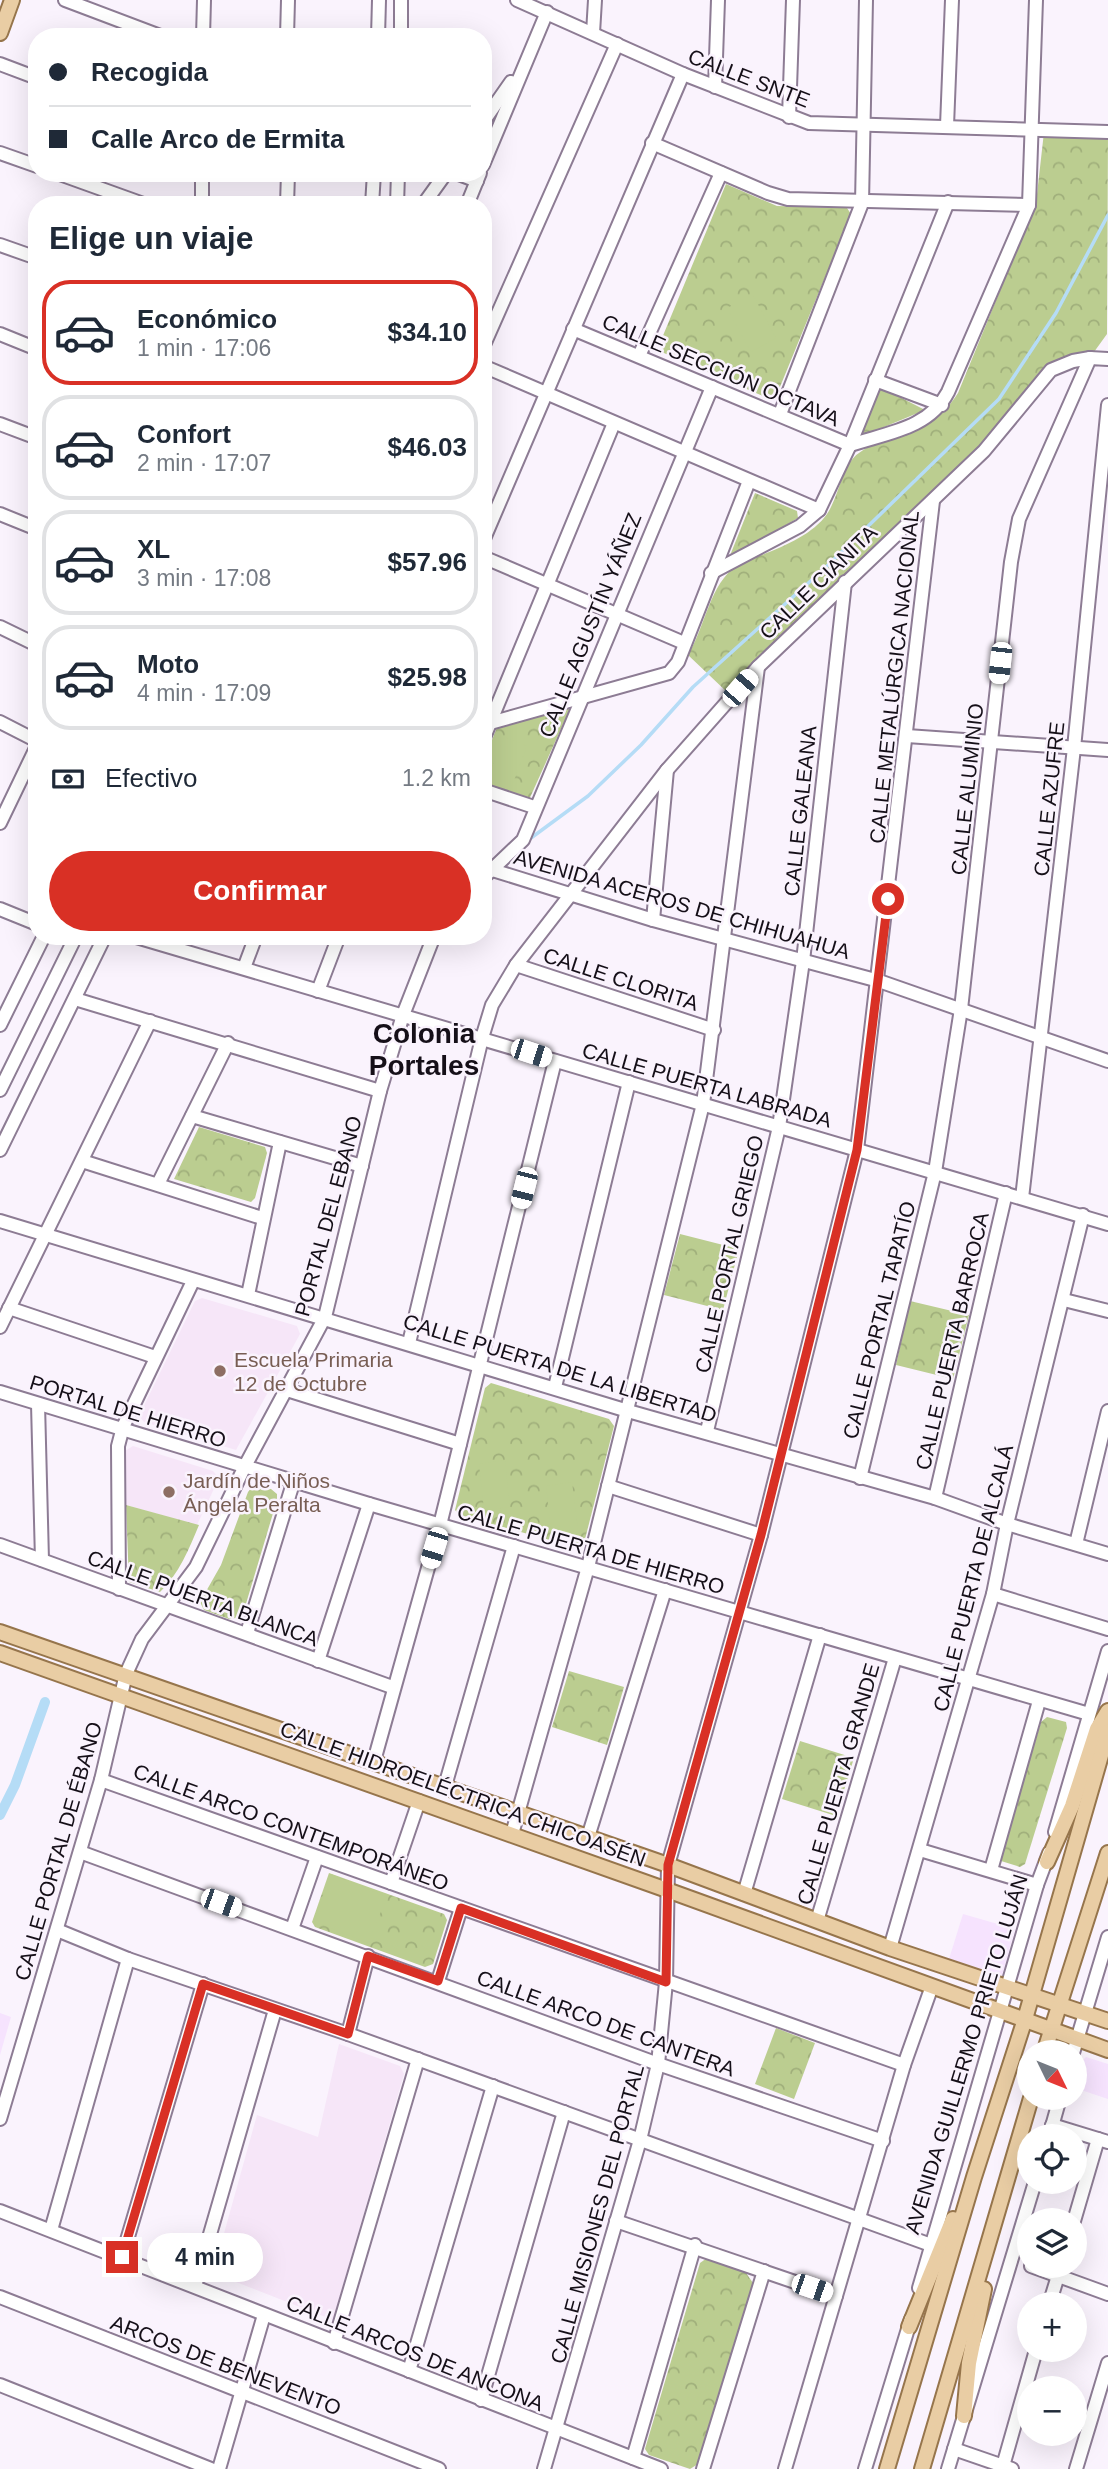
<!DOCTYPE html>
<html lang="es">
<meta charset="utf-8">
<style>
:root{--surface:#fff;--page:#f2f2f3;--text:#1f2937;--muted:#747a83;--line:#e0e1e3;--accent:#d93025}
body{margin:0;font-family:Arial,sans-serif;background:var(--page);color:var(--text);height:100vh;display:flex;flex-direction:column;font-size:26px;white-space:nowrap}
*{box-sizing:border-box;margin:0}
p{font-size:23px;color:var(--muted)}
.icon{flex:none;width:38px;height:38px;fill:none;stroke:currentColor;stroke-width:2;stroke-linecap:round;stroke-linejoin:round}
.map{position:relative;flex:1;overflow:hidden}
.details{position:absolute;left:28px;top:196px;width:464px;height:749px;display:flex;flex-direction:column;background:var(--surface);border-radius:28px;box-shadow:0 7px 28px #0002}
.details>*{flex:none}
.hud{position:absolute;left:28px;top:28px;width:464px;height:154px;border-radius:28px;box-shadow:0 7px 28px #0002;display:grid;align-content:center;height:154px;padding:0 21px;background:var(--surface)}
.needle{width:46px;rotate:133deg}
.fabs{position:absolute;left:1017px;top:2040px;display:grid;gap:14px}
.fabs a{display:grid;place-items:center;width:70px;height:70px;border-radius:50%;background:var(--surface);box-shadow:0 7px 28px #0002;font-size:35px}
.end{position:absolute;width:32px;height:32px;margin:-16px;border:9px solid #d93025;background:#fff;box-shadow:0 0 0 4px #fff}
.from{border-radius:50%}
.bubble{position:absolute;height:49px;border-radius:24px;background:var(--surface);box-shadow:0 7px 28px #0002;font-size:23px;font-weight:700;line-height:49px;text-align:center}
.car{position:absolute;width:21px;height:42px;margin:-21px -10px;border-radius:9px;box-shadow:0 0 5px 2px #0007;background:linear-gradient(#fff 24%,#345 0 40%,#fff 0 76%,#345 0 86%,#fff 0)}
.hud b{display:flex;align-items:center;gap:24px;height:66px;font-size:26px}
.hud b+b{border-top:2px solid var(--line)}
.hud i{width:18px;height:18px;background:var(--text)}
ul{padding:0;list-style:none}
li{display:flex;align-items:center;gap:21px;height:105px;margin:0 14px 10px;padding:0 7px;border:4px solid var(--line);border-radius:28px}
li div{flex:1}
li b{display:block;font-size:26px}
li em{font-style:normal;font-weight:700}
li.selected{border-color:var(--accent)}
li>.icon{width:63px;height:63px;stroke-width:1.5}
h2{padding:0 21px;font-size:32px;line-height:84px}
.pay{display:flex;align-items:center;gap:18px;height:77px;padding:0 21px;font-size:26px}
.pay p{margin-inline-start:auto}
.primary-button{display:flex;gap:14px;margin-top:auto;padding:14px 21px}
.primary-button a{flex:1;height:80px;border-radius:42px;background:var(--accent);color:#fff;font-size:28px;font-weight:700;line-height:80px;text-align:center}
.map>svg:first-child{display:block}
.built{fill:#f6e3fe}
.education{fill:#f6e6f8}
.park{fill:url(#park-crowns)}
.pitch{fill:#bbcd90}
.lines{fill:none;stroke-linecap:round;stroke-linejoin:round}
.stream{stroke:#b5dcf6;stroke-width:3.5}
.canal{stroke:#b5dcf6;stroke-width:10}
.minor-casing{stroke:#8d7c94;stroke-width:16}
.major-casing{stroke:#96754c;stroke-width:18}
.minor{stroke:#fff;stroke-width:12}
.major{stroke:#e9cda4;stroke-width:14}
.route{stroke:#d93025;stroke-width:9}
.education-dot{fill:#8d6e63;stroke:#faf3fd;stroke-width:2.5}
.labels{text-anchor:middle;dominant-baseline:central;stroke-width:5;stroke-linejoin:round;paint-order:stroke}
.street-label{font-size:21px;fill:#150f18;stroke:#faf3fd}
.education-label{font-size:21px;fill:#785e54;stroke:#faf3fd;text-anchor:start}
.district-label{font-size:28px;font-weight:bold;fill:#150f18;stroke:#faf3fd}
</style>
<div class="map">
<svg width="1108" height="2469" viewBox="0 0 1108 2469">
<defs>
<pattern id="park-crowns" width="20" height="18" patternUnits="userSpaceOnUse" patternTransform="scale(1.75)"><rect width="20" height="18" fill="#bbcd90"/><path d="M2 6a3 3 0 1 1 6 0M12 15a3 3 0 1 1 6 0" fill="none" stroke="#a0af7b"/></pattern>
</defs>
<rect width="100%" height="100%" fill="#faf3fd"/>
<g class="built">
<path d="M 963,1914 L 1015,1929 L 1002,1975 L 949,1959 Z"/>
<path d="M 0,2013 L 11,2017 L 0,2055 Z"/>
<path d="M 1086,2057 L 1108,2064 L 1108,2099 L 1075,2088 L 1079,2064 Z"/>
</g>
<g class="education">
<path d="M 202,1298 L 297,1326 L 300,1334 L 236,1450 L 144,1422 L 139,1416 L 195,1301 Z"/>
<path d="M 133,1446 L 213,1471 L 219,1478 L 197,1525 L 126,1505 L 125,1451 Z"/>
<path d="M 339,2044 L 400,2066 L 404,2074 L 333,2320 L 213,2273 L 257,2115 L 318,2137 Z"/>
</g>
<g class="park">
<path d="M 1044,132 L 1108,135 L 1107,334 L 1094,352 L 1060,359 L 1039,375 L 995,437 L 728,693 L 688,655 C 706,625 709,585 738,564 C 766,553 809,540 827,514 C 839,497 842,464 859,453 C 899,425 926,443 958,393 L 1036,203 Z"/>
<path d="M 726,184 L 777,206 L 847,208 L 851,214 L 775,399 L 770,399 L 657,350 Z"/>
<path d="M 884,389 L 925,410 L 860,437 L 878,390 Z"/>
<path d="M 755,493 L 797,511 L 798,518 L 729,558 Z"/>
<path d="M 567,706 L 570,709 L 528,802 L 483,784 L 483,762 L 498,725 Z"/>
<path d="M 199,1127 L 265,1147 L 267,1153 L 255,1198 L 251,1202 L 174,1179 Z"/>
<path d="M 680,1234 L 739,1249 L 723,1310 L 664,1295 Z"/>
<path d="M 910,1301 L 969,1315 L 953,1379 L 896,1365 Z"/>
<path d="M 491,1383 L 609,1419 L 614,1426 L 584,1543 L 579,1548 L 459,1515 L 455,1510 L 485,1388 Z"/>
<path d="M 254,1485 L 271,1489 L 277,1494 L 277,1500 L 242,1617 L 229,1619 L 204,1610 L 200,1602 L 221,1565 L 248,1492 Z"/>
<path d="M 126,1505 L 199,1525 C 189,1549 179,1574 160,1592 L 129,1582 Z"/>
<path d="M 569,1671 L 624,1687 L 607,1745 L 552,1727 Z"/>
<path d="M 1047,1717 L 1066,1722 L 1067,1728 L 1025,1864 L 1020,1867 L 1001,1861 L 1002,1853 L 1041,1722 Z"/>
<path d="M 800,1741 L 854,1758 L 836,1816 L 782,1799 Z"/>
<path d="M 329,1873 L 444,1914 L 447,1920 L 433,1964 L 425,1967 L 315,1927 L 312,1922 Z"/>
<path d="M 776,2028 L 815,2043 L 794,2099 L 755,2084 Z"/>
<path d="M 707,2258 L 746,2273 L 753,2283 L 698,2464 L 690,2469 L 649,2455 L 645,2449 L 700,2263 Z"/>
</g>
<g class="pitch">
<path d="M 753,295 L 776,338 L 751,352 L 727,308 Z"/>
<path d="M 504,737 L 527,746 L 510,791 L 486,781 Z"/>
<path d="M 505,1460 L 510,1507 L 484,1510 L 479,1464 Z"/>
<path d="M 572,1482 L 578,1529 L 551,1532 L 546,1486 Z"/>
<path d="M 331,1874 L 387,1897 L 368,1943 L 313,1921 Z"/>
</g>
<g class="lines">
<path class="stream" d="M 531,838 L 588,796 L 641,745 L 693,687 L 825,568 L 999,399 L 1056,313 L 1108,215"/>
<path class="canal" d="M 0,1815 L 15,1785 L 45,1702"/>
<g class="minor-casing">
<g id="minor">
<path d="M 65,0 L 163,37"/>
<path d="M 517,0 L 683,74 L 809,123 L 1108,132"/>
<path d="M 593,33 L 595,0"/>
<path d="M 203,37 L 204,0"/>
<path d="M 287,37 L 288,0"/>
<path d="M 378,37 L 379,0"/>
<path d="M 401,37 L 401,0"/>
<path d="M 0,64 L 37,78"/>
<path d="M 715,87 L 718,0"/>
<path d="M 789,117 L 793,0"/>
<path d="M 483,122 L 511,82"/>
<path d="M 947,126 L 952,0"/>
<path d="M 652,143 L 768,193 L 788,199 L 1029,205"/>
<path d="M 0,153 L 37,166"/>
<path d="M 483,165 L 547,12"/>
<path d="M 57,173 L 146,205"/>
<path d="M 456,173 L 477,181"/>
<path d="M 202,205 L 202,173"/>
<path d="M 287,205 L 288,173"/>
<path d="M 372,205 L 374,173"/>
<path d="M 397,205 L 398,173"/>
<path d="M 423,205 L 446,173"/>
<path d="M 467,205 L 480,173"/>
<path d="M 0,245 L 37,258"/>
<path d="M 573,329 L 850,445 C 886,433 929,429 948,392 L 1029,205 L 1036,0"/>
<path d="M 0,334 L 37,349"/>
<path d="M 483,347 L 617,44"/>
<path d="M 639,356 L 721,173"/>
<path d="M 483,366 L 819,510"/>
<path d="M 875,380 L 942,405"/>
<path d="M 780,414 L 862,203 L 866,0"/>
<path d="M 0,424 L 37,438"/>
<path d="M 0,514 L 37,529"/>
<path d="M 483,541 L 683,74"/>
<path d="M 483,557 L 684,643"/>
<path d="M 711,573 L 800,526 L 819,510 L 850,445 L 948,202"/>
<path d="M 0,627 L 37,645"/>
<path d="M 0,722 L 37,741"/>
<path d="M 483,725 L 669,673 L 678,662 L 749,481"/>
<path d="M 907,736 L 1108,750"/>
<path d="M 483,740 L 614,423"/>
<path d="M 483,790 L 534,807"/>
<path d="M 0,823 L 37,746"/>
<path d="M 483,867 L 653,920 L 879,981 L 1108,1061"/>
<path d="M 483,878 L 523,840 L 712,387"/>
<path d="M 0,909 L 37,924"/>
<path d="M 653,920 L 667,770"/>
<path d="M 133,936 L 1108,1224"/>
<path d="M 516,965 L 714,1030"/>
<path d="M 244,968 L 256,936"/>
<path d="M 318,991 L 339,936"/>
<path d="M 75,999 L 380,1091"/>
<path d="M 0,1025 L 44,936"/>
<path d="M 0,1090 L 76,936"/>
<path d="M 192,1116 L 362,1166"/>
<path d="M 0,1150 L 105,936"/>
<path d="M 82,1161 L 262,1218"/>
<path d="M 158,1184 L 228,1043"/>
<path d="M 1022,1198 L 1074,748 L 1108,405"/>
<path d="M 0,1221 L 628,1411 L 935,1498 L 1007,1524 L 1108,1554"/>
<path d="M 248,1295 L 280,1142"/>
<path d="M 1064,1300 L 1108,1311"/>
<path d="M 9,1308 L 155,1357"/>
<path d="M 0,1327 L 150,1021"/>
<path d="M 409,1343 L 482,1038 L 492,1005 L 516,965 L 667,770 L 758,667 L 984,451 L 1051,370 L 1073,361 L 1090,358"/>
<path d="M 555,1387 L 629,1082"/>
<path d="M 287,1390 L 460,1444"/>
<path d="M 0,1392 L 369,1504 L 1089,1714"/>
<path d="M 38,1404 L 42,1560"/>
<path d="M 707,1431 L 779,1127 L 803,961 L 845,582"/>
<path d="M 860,1478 L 935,1172 L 961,1009 L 1011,562 L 1019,519 L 1090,358 L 1108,359"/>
<path d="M 608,1486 L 761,1535"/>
<path d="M 935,1498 L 1006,1193"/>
<path d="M 1076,1544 L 1108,1411"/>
<path d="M 0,1545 L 392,1687"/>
<path d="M 119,1589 L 118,1446 L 123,1427 L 193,1281"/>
<path d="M 993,1594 L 1108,1629"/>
<path d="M 247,1633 L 294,1480"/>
<path d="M 318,1661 L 369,1504"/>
<path d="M 374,1761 L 440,1525 L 555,1061"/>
<path d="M 101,1780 L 904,2065"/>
<path d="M 445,1786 L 514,1546"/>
<path d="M 1055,1832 L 1108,1651"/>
<path d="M 512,1834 L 588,1567 L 703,1104 L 758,667"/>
<path d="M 588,1837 L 665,1590"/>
<path d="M 920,1850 L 1037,1885"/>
<path d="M 80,1852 L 658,2064 L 883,2141"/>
<path d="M 991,1870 L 1039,1701"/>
<path d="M 391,1883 L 419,1801"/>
<path d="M 744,1894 L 820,1635"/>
<path d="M 817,1921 L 895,1658"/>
<path d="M 292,1929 L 317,1857"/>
<path d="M 57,1930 L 128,1959 L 348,2034 L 931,2245"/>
<path d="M 890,1948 L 993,1594 L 1007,1524 L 1083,1215"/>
<path d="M 438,1981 L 461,1908"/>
<path d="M 348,2034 L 368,1956"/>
<path d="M 1073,2053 L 1108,1937"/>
<path d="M 0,2119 L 101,1780 L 126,1674 L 142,1639 L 196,1567 L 245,1466 L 325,1317 L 380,1091 L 403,1015 L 434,936"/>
<path d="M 1052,2125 L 1108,2142"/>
<path d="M 1049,2137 L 1060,2098"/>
<path d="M 0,2211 L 661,2469"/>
<path d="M 616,2221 L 836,2296"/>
<path d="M 1074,2221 L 1098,2139"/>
<path d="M 51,2230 L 128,1959"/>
<path d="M 122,2257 L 203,1984"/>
<path d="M 1031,2266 L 1108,2294"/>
<path d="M 195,2286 L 275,2010"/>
<path d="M 919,2288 L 1037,1885 L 1049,1853"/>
<path d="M 0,2297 L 439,2469"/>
<path d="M 1049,2305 L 1061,2266"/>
<path d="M 334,2343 L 418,2059"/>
<path d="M 409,2371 L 493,2086"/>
<path d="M 0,2385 L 211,2469"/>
<path d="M 481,2400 L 564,2112"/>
<path d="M 954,2449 L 1012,2469"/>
<path d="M 633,2458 L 695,2245"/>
<path d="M 1003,2466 L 1036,2350"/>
<path d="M 219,2469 L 264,2315"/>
<path d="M 544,2469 L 640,2140 L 658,2064 L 666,1982 L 668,1865 L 761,1535 L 857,1150 L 933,501"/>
<path d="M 703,2469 L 764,2271"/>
<path d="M 785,2469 L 904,2065 L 932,1986"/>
<path d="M 865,2469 L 911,2319"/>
<path d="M 948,2469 L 1035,2182"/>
<path d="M 1076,2469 L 1108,2363"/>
</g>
</g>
<g class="major-casing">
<g id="major">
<path d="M 0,33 L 12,0"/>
<path d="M 0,1632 L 668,1865 L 890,1948 L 1108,2021"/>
<path d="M 0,1653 L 667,1890 L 1108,2050"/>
<path d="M 1047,1862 L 1072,1806 L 1097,1729 L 1108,1711"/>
<path d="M 1044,2053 L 1108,1853"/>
<path d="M 909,2327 L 953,2219"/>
<path d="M 964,2416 L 969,2363 L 984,2289"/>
<path d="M 887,2469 L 974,2177 L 1025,2019 L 1108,1731"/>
<path d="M 922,2469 L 1031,2098"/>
</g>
</g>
<use href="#minor" class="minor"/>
<use href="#major" class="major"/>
</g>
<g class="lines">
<path class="route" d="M 122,2257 L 203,1984 L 348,2034 L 368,1956 L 438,1981 L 461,1908 L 666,1982 L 668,1865 L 761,1535 L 857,1150 L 888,899"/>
</g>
<g class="education-dot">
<circle cx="220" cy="1371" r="7"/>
<circle cx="169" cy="1492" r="7"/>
</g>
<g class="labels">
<g class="street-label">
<text transform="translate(749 78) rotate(21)">CALLE SNTE</text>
<text transform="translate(721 370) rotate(23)">CALLE SECCIÓN OCTAVA</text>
<text transform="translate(818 582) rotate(-44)">CALLE CIANITA</text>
<text transform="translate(590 625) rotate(-68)">CALLE AGUSTÍN YÁÑEZ</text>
<text transform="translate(894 677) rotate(-84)">CALLE METALÚRGICA NACIONAL</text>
<text transform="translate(967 789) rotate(-84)">CALLE ALUMINIO</text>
<text transform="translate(1049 799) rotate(-84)">CALLE AZUFRE</text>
<text transform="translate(800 811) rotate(-84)">CALLE GALEANA</text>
<text transform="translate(682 904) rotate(16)">AVENIDA ACEROS DE CHIHUAHUA</text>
<text transform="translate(621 979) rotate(18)">CALLE CLORITA</text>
<text transform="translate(707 1085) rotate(16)">CALLE PUERTA LABRADA</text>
<text transform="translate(328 1216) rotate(-75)">PORTAL DEL EBANO</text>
<text transform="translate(729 1254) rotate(-77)">CALLE PORTAL GRIEGO</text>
<text transform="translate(879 1320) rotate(-76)">CALLE PORTAL TAPATÍO</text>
<text transform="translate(952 1341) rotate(-77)">CALLE PUERTA BARROCA</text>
<text transform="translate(560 1368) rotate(17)">CALLE PUERTA DE LA LIBERTAD</text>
<text transform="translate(128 1411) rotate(17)">PORTAL DE HIERRO</text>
<text transform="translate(591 1549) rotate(16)">CALLE PUERTA DE HIERRO</text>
<text transform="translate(973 1578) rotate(-76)">CALLE PUERTA DE ALCALÁ</text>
<text transform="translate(203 1598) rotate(20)">CALLE PUERTA BLANCA</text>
<text transform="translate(838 1784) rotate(-74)">CALLE PUERTA GRANDE</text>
<text transform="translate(463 1794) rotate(20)">CALLE HIDROELÉCTRICA CHICOASÉN</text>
<text transform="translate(291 1827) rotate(20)">CALLE ARCO CONTEMPORÁNEO</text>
<text transform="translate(58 1851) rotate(-74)">CALLE PORTAL DE ÉBANO</text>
<text transform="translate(606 2023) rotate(20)">CALLE ARCO DE CANTERA</text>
<text transform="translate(966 2054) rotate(-73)">AVENIDA GUILLERMO PRIETO LUJÁN</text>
<text transform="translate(597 2214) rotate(-75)">CALLE MISIONES DEL PORTAL</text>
<text transform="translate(415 2353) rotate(22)">CALLE ARCOS DE ANCONA</text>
<text transform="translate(226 2365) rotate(21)">ARCOS DE BENEVENTO</text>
</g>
<g class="education-label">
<text x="234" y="1359">Escuela Primaria<tspan x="234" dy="24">12 de Octubre</tspan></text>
<text x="183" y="1480">Jardín de Niños<tspan x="183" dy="24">Ángela Peralta</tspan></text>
</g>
<g class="district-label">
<text x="424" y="1033">Colonia<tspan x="424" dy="32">Portales</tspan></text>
</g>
</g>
</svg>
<div class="fabs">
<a><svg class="needle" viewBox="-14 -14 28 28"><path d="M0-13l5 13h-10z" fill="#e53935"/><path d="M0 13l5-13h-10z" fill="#747a83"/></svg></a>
<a><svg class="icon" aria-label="locate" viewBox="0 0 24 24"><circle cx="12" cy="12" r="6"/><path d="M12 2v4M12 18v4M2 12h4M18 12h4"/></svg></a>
<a><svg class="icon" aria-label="layers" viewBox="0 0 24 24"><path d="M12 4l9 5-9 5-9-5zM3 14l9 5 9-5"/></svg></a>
<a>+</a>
<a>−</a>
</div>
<i class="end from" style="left:888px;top:899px"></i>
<i class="end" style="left:122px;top:2257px"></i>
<div class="bubble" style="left:147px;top:2233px;width:116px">4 min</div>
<i class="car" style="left:1000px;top:663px;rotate:186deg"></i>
<i class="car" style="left:740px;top:688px;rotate:41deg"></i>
<i class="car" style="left:531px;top:1053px;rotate:108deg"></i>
<i class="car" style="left:524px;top:1188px;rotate:194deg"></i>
<i class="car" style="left:434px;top:1548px;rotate:197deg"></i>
<i class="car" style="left:221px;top:1903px;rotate:110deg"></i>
<i class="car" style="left:812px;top:2288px;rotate:109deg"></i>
<div class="hud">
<b><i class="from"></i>Recogida</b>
<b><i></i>Calle Arco de Ermita</b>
</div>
<section class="details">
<h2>Elige un viaje</h2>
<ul>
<li class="selected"><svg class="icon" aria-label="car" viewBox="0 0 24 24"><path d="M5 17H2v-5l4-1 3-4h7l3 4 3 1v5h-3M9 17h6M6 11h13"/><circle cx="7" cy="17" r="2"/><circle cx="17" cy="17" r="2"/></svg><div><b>Económico</b><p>1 min · 17:06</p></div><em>$34.10</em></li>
<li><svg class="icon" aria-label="car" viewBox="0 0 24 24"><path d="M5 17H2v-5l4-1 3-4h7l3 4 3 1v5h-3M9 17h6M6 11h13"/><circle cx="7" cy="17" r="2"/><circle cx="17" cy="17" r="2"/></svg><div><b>Confort</b><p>2 min · 17:07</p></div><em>$46.03</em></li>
<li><svg class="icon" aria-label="car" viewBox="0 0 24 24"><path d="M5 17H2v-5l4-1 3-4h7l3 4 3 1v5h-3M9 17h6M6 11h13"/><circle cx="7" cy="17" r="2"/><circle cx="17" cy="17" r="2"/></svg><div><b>XL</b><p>3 min · 17:08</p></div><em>$57.96</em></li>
<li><svg class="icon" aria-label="car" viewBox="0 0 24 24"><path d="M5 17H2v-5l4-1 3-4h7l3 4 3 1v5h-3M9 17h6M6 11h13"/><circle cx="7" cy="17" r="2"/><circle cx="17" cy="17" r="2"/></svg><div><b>Moto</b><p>4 min · 17:09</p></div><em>$25.98</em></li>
</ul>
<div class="pay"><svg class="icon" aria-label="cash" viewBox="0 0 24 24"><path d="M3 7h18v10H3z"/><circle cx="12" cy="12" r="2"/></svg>Efectivo<p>1.2 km</p></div>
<div class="primary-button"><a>Confirmar</a></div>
</section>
</div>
